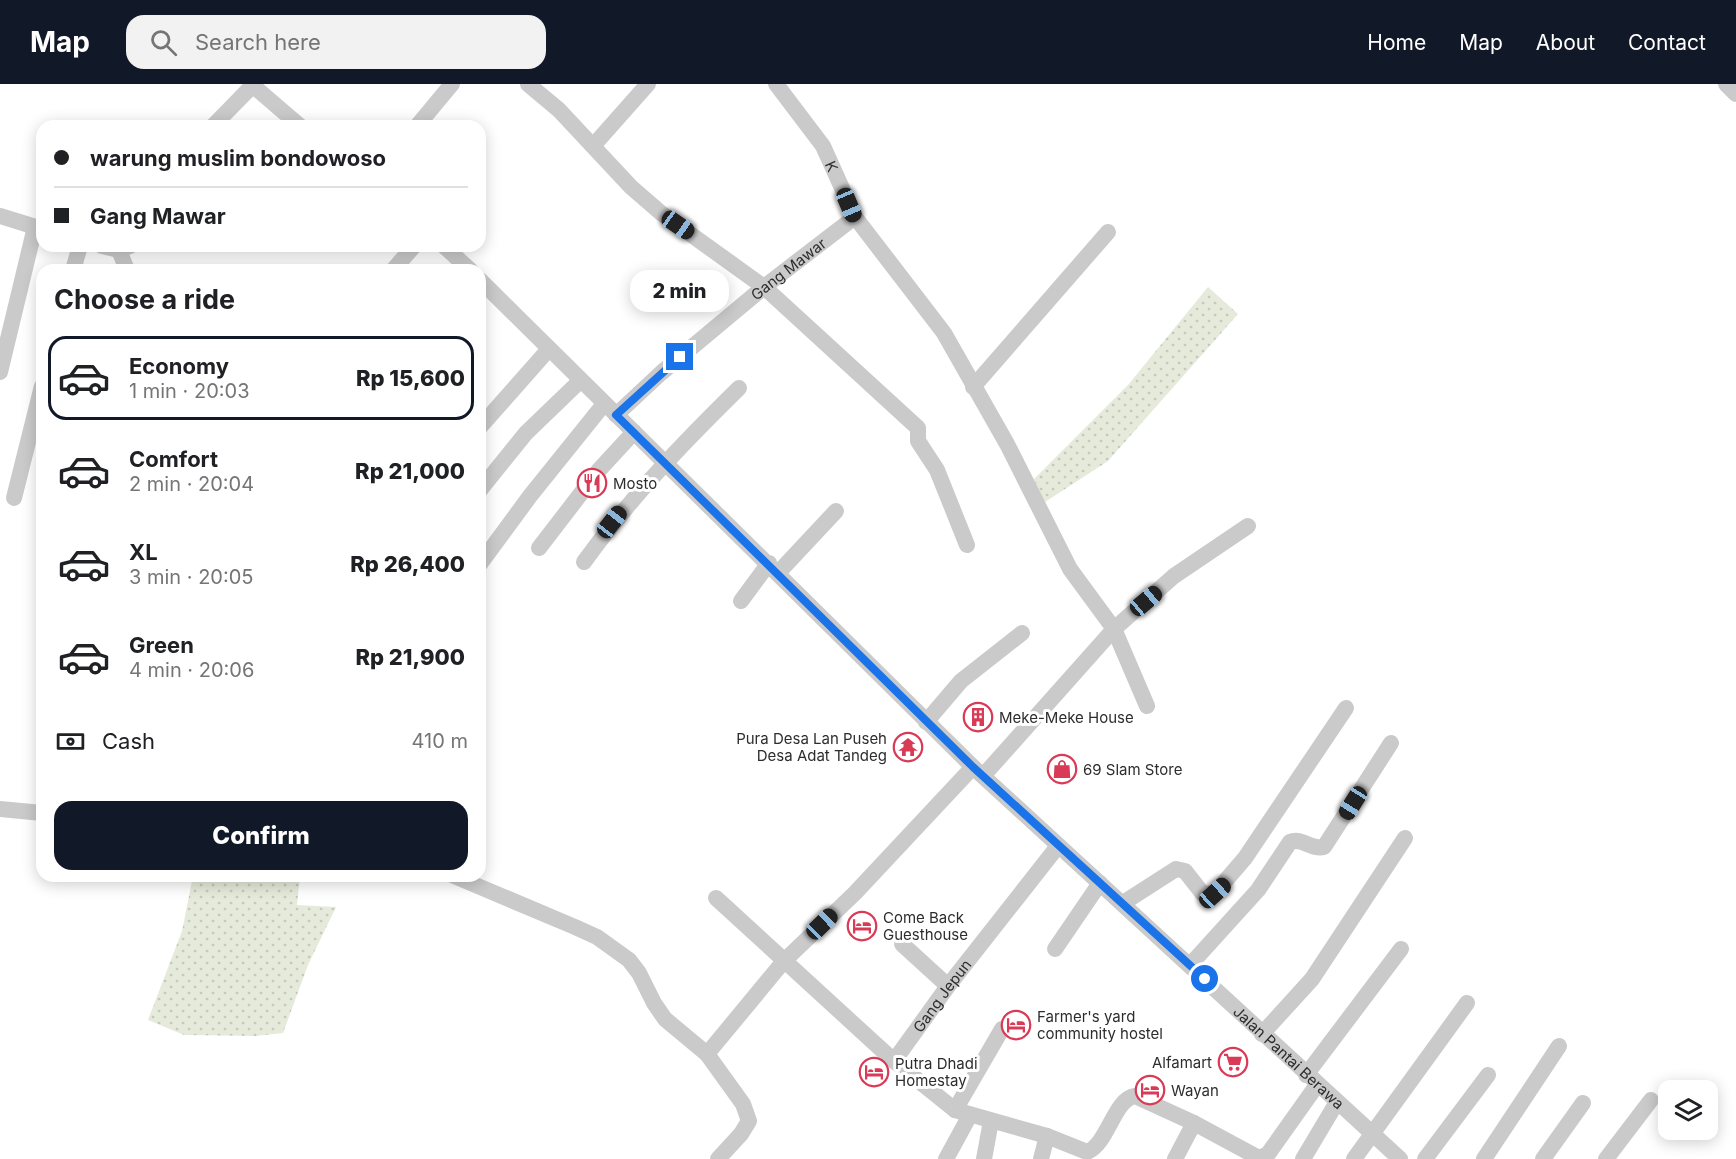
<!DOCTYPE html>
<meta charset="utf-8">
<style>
:root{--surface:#fff;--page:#f2f2f2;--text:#202124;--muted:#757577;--line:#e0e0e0;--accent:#111827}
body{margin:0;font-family:Inter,sans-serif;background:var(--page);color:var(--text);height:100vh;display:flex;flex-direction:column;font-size:22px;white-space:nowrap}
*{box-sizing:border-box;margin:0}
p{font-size:20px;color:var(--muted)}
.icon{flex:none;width:33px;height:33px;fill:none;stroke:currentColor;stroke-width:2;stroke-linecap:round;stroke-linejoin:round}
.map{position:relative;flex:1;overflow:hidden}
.drawer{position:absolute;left:36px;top:180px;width:450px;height:618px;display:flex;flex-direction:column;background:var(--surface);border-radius:18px;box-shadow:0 3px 15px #0003}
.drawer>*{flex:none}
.hud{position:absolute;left:36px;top:36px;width:450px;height:132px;border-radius:18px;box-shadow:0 3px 15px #0003;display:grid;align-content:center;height:132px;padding:0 18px;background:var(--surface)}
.buttons{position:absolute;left:1658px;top:996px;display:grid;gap:12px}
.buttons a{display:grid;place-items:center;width:60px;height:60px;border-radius:12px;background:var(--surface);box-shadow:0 3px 15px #0003;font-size:30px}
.end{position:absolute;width:27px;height:27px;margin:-14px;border:8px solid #1a73e8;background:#fff;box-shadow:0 0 0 3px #fff}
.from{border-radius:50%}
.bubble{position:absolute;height:42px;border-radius:18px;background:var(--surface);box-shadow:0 3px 15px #0003;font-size:20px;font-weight:800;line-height:42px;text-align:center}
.car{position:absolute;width:18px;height:36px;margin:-18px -9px;border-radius:8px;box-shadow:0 0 4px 2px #0007;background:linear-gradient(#222 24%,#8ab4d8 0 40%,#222 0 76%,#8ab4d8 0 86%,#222 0)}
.hud b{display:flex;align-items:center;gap:21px;height:57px;font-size:22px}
.hud b+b{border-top:2px solid var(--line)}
.hud i{width:15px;height:15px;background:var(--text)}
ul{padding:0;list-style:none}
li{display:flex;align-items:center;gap:18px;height:84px;margin:0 12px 9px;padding:0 6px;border:3px solid transparent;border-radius:18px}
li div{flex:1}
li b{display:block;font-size:22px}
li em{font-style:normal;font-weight:800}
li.selected{border-color:var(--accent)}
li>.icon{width:54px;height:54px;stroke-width:1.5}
h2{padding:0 18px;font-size:27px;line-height:72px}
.pay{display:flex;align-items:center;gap:15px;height:66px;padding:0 18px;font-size:22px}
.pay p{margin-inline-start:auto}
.primary-button{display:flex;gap:12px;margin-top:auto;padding:12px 18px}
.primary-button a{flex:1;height:69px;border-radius:18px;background:var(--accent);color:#fff;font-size:24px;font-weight:800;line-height:69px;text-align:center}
header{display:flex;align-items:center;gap:36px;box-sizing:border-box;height:84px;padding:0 30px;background:var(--accent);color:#fff}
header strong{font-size:28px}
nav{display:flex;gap:33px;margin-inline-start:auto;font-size:21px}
.search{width:420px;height:54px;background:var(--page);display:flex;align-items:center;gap:15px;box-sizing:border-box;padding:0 21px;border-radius:18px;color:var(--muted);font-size:22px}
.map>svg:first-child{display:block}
.grass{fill:url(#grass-dots)}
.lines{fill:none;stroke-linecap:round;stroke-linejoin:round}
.minor{stroke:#cacaca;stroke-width:16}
.route{stroke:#1a73e8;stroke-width:8}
.labels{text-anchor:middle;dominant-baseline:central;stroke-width:6;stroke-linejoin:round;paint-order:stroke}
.street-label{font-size:15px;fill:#2d2d2d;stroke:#fff}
.poi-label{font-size:15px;fill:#2d2d2d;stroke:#fff;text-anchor:start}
</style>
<header>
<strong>Map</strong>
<div class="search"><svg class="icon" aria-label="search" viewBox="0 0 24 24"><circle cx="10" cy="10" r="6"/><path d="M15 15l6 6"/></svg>Search here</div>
<nav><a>Home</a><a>Map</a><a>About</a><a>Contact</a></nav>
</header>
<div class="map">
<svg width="1736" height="1075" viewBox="0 0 1736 1075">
<defs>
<pattern id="grass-dots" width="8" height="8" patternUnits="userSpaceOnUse" patternTransform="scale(1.5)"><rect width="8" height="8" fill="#e5eadb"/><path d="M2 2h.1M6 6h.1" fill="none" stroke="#c5c9bc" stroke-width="1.8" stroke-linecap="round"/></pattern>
</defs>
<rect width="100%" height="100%" fill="#fff"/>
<g class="grass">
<path d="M 1208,203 L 1238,230 L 1108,377 L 1042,420 L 1034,395 L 1128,301 Z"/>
<path d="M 193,792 L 300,792 L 297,821 L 336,823 L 308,881 L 283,949 L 256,952 L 184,951 L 148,936 L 182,847 Z"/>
</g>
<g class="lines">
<g class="minor">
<path d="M 251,0 L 300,42"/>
<path d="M 528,0 L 559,26 L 631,103 L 661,129 L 764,203 L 918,344 L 918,357 L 937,386 L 967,461"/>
<path id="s1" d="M 776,0 L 823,62 L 855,133 L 944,249 L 1007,360 L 1070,485 L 1114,545 L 1147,622"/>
<path d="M 1726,0 L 1736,10"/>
<path d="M 213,42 L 254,0"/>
<path d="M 417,42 L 452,0"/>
<path d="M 593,62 L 648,0"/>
<path d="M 0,132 L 42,145"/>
<path d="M 102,162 L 119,166 L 130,162"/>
<path d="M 444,162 L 470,186"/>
<path d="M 119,166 L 127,186"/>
<path d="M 73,186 L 80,162"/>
<path d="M 393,186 L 414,162"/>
<path id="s2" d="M 480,196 L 973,683 L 1400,1075"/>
<path d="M 0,288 L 35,143"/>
<path d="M 973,303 L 1108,148"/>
<path id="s3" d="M 616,331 L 661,289 L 764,203 L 855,133"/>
<path d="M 480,343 L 549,265"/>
<path d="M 480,406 L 526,349 L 580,297"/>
<path d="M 14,414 L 42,302"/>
<path d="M 539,464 L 599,386 L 634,348"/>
<path d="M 584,478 C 630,414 683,359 739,304"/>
<path d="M 480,480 L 530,412 L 604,320"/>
<path d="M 778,489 L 836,427"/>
<path d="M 741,517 L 769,479"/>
<path d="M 926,638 L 961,597 L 1022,549"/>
<path d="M 983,692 L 1114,545 L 1174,492 L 1248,442"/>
<path d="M 0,725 L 42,729"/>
<path d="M 454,792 L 575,843 L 597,853 L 629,876 L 639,889 L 654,919 L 665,935 L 707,970 L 743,1020 L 749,1037 L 741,1050 L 718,1075"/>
<path d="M 716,814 L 894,977 L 955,1026 L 1047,1052 L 1087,1068 C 1108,1060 1114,1015 1135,1012 L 1194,1039 L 1259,1074 L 1268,1070 L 1317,1001"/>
<path d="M 1123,819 L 1176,785 L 1185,787 L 1203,810 L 1215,809 L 1245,774 L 1346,624"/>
<path d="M 902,860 L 948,902"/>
<path d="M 1055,865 L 1100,799"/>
<path d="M 1190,881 L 1258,806 L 1290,758 C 1302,753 1311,766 1324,763 L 1391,659"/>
<path d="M 1262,950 L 1312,895 L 1405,754"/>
<path d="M 707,970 L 784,877 L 855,809 L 973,683"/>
<path id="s4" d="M 894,977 L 948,902 L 1058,762"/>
<path d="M 1306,991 L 1401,865"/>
<path d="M 955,1026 L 1002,945"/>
<path d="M 946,1075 L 970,1031"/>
<path d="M 984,1075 L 991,1037"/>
<path d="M 1041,1075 L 1047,1052"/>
<path d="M 1175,1075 L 1194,1039"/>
<path d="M 1303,1075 L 1337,1018"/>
<path d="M 1354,1075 L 1467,919"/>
<path d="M 1425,1075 L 1488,991"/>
<path d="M 1484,1075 L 1559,962"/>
<path d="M 1543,1075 L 1583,1019"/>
<path d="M 1606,1075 L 1651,1016"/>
</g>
</g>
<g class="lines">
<path class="route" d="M 680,273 L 616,331 L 973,683 L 1205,895"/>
</g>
<defs>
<g id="restaurant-ring" transform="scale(1.5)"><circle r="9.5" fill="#fff" stroke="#d93a56" stroke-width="1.5"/><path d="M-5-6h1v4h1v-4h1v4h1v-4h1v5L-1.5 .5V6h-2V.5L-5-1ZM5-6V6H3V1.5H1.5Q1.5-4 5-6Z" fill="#d93a56"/></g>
<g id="building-ring" transform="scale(1.5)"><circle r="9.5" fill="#fff" stroke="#d93a56" stroke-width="1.5"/><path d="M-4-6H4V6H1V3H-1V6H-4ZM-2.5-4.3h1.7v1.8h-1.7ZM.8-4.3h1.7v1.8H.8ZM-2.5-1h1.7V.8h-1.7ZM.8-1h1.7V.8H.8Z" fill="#d93a56"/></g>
<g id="temple-ring" transform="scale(1.5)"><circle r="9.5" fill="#fff" stroke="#d93a56" stroke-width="1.5"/><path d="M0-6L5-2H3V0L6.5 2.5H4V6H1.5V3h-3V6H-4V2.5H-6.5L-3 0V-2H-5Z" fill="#d93a56"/></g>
<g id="shop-ring" transform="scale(1.5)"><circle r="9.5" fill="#fff" stroke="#d93a56" stroke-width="1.5"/><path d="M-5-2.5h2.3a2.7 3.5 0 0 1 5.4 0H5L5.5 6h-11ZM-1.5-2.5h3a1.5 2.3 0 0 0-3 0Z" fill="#d93a56"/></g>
<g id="hotel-ring" transform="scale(1.5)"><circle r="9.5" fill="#fff" stroke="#d93a56" stroke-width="1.5"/><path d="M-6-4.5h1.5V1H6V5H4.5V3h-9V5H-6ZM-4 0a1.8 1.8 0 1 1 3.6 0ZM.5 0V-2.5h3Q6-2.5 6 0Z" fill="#d93a56"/></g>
<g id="supermarket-ring" transform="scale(1.5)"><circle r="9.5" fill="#fff" stroke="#d93a56" stroke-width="1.5"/><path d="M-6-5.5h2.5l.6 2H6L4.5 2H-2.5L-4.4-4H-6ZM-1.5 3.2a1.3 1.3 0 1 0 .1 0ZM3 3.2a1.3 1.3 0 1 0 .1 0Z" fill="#d93a56"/></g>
</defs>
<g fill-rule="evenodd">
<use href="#restaurant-ring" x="592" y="399"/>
<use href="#building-ring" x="978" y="633"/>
<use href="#temple-ring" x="908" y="663"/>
<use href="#shop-ring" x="1062" y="685"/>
<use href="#hotel-ring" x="862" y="842"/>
<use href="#hotel-ring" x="1016" y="941"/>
<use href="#supermarket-ring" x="1233" y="978"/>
<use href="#hotel-ring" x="874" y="988"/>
<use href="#hotel-ring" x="1150" y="1006"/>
</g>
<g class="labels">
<g class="street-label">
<text stroke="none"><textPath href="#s1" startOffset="100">K</textPath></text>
<text stroke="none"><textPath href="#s3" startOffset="226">Gang Mawar</textPath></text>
<text stroke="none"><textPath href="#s4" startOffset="81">Gang Jepun</textPath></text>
<text stroke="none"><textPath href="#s2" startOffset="1122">Jalan Pantai Berawa</textPath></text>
</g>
<g class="poi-label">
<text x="613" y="399">Mosto</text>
<text x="999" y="633">Meke-Meke House</text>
<text x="887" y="654" text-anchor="end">Pura Desa Lan Puseh<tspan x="887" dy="17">Desa Adat Tandeg</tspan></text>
<text x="1083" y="685">69 Slam Store</text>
<text x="883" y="833">Come Back<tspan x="883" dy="17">Guesthouse</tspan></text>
<text x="1037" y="932">Farmer's yard<tspan x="1037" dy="17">community hostel</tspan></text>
<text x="1212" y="978" text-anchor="end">Alfamart</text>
<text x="895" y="979">Putra Dhadi<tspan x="895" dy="17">Homestay</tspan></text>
<text x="1171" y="1006">Wayan</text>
</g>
</g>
</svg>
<div class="buttons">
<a><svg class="icon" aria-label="layers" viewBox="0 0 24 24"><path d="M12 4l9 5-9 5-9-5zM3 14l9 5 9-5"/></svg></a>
</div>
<i class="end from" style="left:1205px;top:895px"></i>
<i class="end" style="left:680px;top:273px"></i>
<div class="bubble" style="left:630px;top:186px;width:99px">2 min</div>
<i class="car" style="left:849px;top:121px;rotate:157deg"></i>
<i class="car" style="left:678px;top:141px;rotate:125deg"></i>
<i class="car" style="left:612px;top:438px;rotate:38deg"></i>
<i class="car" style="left:1146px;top:517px;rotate:50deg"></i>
<i class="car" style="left:1353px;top:719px;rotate:212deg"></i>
<i class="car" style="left:1215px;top:809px;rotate:48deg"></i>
<i class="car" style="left:822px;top:840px;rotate:46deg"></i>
<div class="hud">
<b><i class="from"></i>warung muslim bondowoso</b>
<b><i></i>Gang Mawar</b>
</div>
<section class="drawer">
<h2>Choose a ride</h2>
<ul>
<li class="selected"><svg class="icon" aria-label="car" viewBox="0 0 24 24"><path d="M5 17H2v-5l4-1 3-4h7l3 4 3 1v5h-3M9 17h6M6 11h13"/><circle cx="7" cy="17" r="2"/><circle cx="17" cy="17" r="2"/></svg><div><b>Economy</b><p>1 min · 20:03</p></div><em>Rp 15,600</em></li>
<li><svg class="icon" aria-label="car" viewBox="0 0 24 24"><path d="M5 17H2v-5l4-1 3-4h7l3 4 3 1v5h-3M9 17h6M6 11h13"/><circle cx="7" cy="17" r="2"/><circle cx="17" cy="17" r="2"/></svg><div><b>Comfort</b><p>2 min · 20:04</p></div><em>Rp 21,000</em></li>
<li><svg class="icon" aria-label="car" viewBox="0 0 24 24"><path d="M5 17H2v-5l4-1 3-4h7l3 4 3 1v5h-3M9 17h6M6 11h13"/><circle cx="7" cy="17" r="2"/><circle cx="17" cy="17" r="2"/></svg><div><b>XL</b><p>3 min · 20:05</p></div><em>Rp 26,400</em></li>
<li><svg class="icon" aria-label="car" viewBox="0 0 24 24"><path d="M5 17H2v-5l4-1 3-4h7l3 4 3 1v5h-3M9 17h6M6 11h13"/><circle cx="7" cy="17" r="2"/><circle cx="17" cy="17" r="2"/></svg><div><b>Green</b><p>4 min · 20:06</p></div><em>Rp 21,900</em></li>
</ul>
<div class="pay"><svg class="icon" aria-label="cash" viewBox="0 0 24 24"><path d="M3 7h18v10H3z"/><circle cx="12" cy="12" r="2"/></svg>Cash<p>410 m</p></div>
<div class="primary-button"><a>Confirm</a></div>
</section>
</div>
